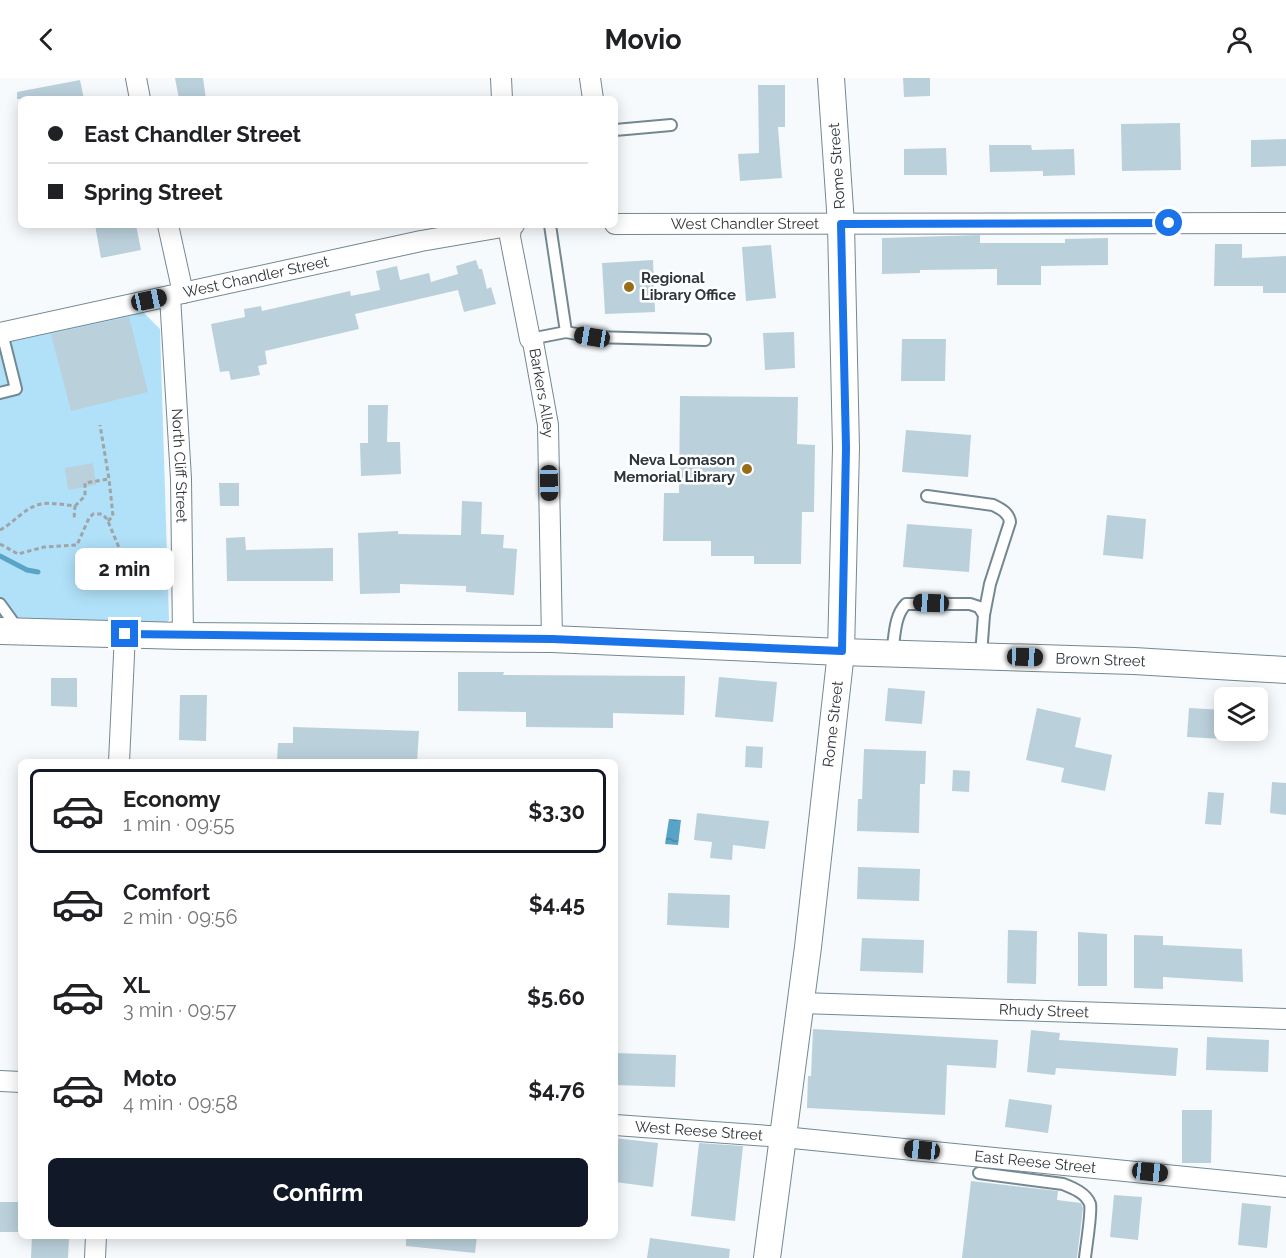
<!DOCTYPE html>
<meta charset="utf-8">
<style>
:root{--surface:#fff;--page:#f6f6f6;--text:#202124;--muted:#757577;--line:#e0e0e0;--accent:#111827}
body{margin:0;font-family:Raleway,sans-serif;background:var(--page);color:var(--text);height:100vh;display:flex;flex-direction:column;font-size:22px;white-space:nowrap}
*{box-sizing:border-box;margin:0}
p{font-size:20px;color:var(--muted)}
.icon{flex:none;width:33px;height:33px;fill:none;stroke:currentColor;stroke-width:2;stroke-linecap:round;stroke-linejoin:round}
.map{position:relative;flex:1;overflow:hidden}
.side{position:absolute;left:18px;top:681px;width:600px;height:480px;display:flex;flex-direction:column;background:var(--surface);border-radius:9px;box-shadow:0 3px 15px #0003}
.side>*{flex:none}
.top-card{position:absolute;left:18px;top:18px;width:600px;height:132px;border-radius:9px;box-shadow:0 3px 15px #0003;display:grid;align-content:center;height:132px;padding:0 30px;background:var(--surface)}
.tools{position:absolute;left:1214px;top:609px;display:grid;gap:12px}
.tools a{display:grid;place-items:center;width:54px;height:54px;border-radius:9px;background:var(--surface);box-shadow:0 3px 15px #0003;font-size:30px}
.end{position:absolute;width:27px;height:27px;margin:-14px;border:8px solid #1a73e8;background:#fff;box-shadow:0 0 0 3px #fff}
.from{border-radius:50%}
.bubble{position:absolute;height:42px;border-radius:9px;background:var(--surface);box-shadow:0 3px 15px #0003;font-size:20px;font-weight:700;line-height:42px;text-align:center}
.car{position:absolute;width:18px;height:36px;margin:-18px -9px;border-radius:8px;box-shadow:0 0 4px 2px #0007;background:linear-gradient(#222 24%,#8ab4d8 0 40%,#222 0 76%,#8ab4d8 0 86%,#222 0)}
.top-card b{display:flex;align-items:center;gap:21px;height:57px;font-size:22px}
.top-card b+b{border-top:2px solid var(--line)}
.top-card i{width:15px;height:15px;background:var(--text)}
ul{padding:10px 0 0;list-style:none}
li{display:flex;align-items:center;gap:18px;height:84px;margin:0 12px 9px;padding:0 18px;border:3px solid transparent;border-radius:9px}
li div{flex:1}
li b{display:block;font-size:22px}
li em{font-style:normal;font-weight:700}
li.selected{border-color:var(--accent)}
li>.icon{width:54px;height:54px;stroke-width:1.5}
.action{display:flex;gap:12px;margin-top:auto;padding:12px 30px}
.action a{flex:1;height:69px;border-radius:9px;background:var(--accent);color:#fff;font-size:24px;font-weight:700;line-height:69px;text-align:center}
header{display:flex;justify-content:space-between;align-items:center;height:78px;padding:0 30px;background:var(--surface);font-size:27px;font-weight:700}
.map>svg:first-child{display:block}
.park{fill:#b0e1f9}
.water{fill:url(#water-ripples)}
.lines{fill:none;stroke-linecap:round;stroke-linejoin:round}
.stream{stroke:#58a4c7;stroke-width:5}
.building{fill:#bad0db}
.service-casing{stroke:#748892;stroke-width:14}
.minor-casing{stroke:#748892;stroke-width:22}
.tertiary-casing{stroke:#748892;stroke-width:28}
.path{stroke:#9fa4a8;stroke-width:3;stroke-dasharray:4.5 3;stroke-linecap:butt}
.service{stroke:#fff;stroke-width:10}
.minor{stroke:#fff;stroke-width:20}
.tertiary{stroke:#fff;stroke-width:26}
.route{stroke:#1a73e8;stroke-width:8}
.poi-dot{fill:#976d19;stroke:#fff;stroke-width:2}
.labels{text-anchor:middle;dominant-baseline:central;stroke-width:5;stroke-linejoin:round;paint-order:stroke}
.street-label{font-size:15px;fill:#2e363b;stroke:#fff}
.poi-label{font-size:15px;font-weight:bold;fill:#2e363b;stroke:#fff;text-anchor:start}
</style>
<header><svg class="icon" aria-label="back" viewBox="0 0 24 24"><path d="M15 5l-7 7 7 7"/></svg>Movio<svg class="icon" aria-label="person" viewBox="0 0 24 24"><circle cx="12" cy="8" r="4"/><path d="M4 21q1-7 8-7t8 7"/></svg></header>
<div class="map">
<svg width="1286" height="1180" viewBox="0 0 1286 1180">
<defs>
<pattern id="water-ripples" width="26" height="14" patternUnits="userSpaceOnUse" patternTransform="scale(1.5)"><rect width="26" height="14" fill="#58a4c7"/><path d="M2 4q2-2 4 0t4 0M15 11q2-2 4 0t4 0" fill="none" stroke="#4986a3"/></pattern>
</defs>
<rect width="100%" height="100%" fill="#f6fafc"/>
<path class="park" d="M 143,234 L 160,251 L 169,542 L 162,548 L 0,541 L 0,266 Z"/>
<path class="water" d="M 669,741 L 681,742 L 678,767 L 665,766 Z"/>
<g class="lines">
<path class="stream" d="M 0,478 L 27,492 L 38,494"/>
</g>
<g class="building">
<path d="M 175,0 L 203,0 L 206,21 L 179,21 Z"/>
<path d="M 903,0 L 930,0 L 930,18 L 904,19 Z"/>
<path d="M 80,2 L 84,21 L 17,21 L 17,14 Z"/>
<path d="M 758,7 L 785,7 L 785,49 L 778,49 L 782,100 L 740,103 L 738,76 L 759,75 Z"/>
<path d="M 1180,45 L 1181,92 L 1122,93 L 1121,46 Z"/>
<path d="M 1286,61 L 1286,88 L 1251,89 L 1251,62 Z"/>
<path d="M 989,67 L 1031,67 L 1032,72 L 1074,71 L 1075,97 L 1043,98 L 1043,93 L 990,94 Z"/>
<path d="M 946,70 L 947,97 L 904,97 L 904,71 Z"/>
<path d="M 95,147 L 136,147 L 141,172 L 101,180 Z"/>
<path d="M 980,157 L 980,165 L 1065,165 L 1065,161 L 1108,160 L 1108,187 L 1041,188 L 1041,207 L 997,207 L 997,191 L 920,192 L 920,195 L 882,196 L 882,160 Z"/>
<path d="M 1215,166 L 1242,166 L 1242,180 L 1286,178 L 1286,215 L 1263,215 L 1263,208 L 1214,208 Z"/>
<path d="M 771,167 L 776,220 L 746,223 L 742,169 Z"/>
<path d="M 476,182 L 479,191 L 482,191 L 487,211 L 491,209 L 496,226 L 464,234 L 458,212 L 355,236 L 359,251 L 265,273 L 267,286 L 258,288 L 260,297 L 231,302 L 229,293 L 220,294 L 211,246 L 245,239 L 244,231 L 261,228 L 262,233 L 350,213 L 351,218 L 380,212 L 376,193 L 397,188 L 400,202 L 429,195 L 431,204 L 458,196 L 456,188 Z"/>
<path d="M 653,182 L 655,234 L 605,236 L 602,185 Z"/>
<path d="M 129,239 L 148,314 L 71,333 L 51,256 Z"/>
<path d="M 794,254 L 795,290 L 765,292 L 763,255 Z"/>
<path d="M 902,261 L 946,261 L 945,303 L 901,303 Z"/>
<path d="M 680,318 L 798,319 L 797,366 L 815,367 L 814,434 L 802,434 L 801,486 L 754,486 L 754,478 L 711,478 L 711,463 L 663,463 L 664,415 L 679,415 Z"/>
<path d="M 368,327 L 388,327 L 387,364 L 400,364 L 401,396 L 361,398 L 360,365 L 368,365 Z"/>
<path d="M 906,352 L 971,357 L 968,399 L 902,394 Z"/>
<path d="M 93,385 L 96,407 L 68,412 L 65,390 Z"/>
<path d="M 219,405 L 239,405 L 239,428 L 220,428 Z"/>
<path d="M 462,423 L 482,424 L 481,456 L 504,457 L 503,470 L 517,471 L 514,517 L 466,514 L 466,508 L 400,506 L 400,515 L 360,516 L 358,455 L 398,453 L 398,456 L 461,457 Z"/>
<path d="M 1107,437 L 1146,441 L 1143,481 L 1103,477 Z"/>
<path d="M 907,446 L 972,451 L 969,494 L 903,489 Z"/>
<path d="M 245,459 L 246,472 L 333,470 L 333,503 L 227,503 L 226,460 Z"/>
<path d="M 458,594 L 504,594 L 503,597 L 685,598 L 684,637 L 613,635 L 613,650 L 526,649 L 526,634 L 458,633 Z"/>
<path d="M 719,599 L 777,604 L 773,644 L 715,639 Z"/>
<path d="M 51,600 L 77,600 L 77,629 L 51,628 Z"/>
<path d="M 888,610 L 925,613 L 922,646 L 885,643 Z"/>
<path d="M 180,617 L 207,617 L 206,663 L 179,662 Z"/>
<path d="M 1037,630 L 1081,640 L 1075,669 L 1112,677 L 1105,713 L 1061,704 L 1064,690 L 1026,682 Z"/>
<path d="M 1189,630 L 1224,632 L 1224,661 L 1187,659 Z"/>
<path d="M 293,649 L 419,653 L 417,684 L 277,684 L 278,665 L 293,665 Z"/>
<path d="M 746,668 L 763,669 L 762,690 L 745,689 Z"/>
<path d="M 864,671 L 926,673 L 925,706 L 920,706 L 919,755 L 857,753 L 858,721 L 862,721 Z"/>
<path d="M 953,692 L 970,693 L 969,714 L 952,713 Z"/>
<path d="M 1272,704 L 1286,705 L 1286,737 L 1270,735 Z"/>
<path d="M 1208,714 L 1224,715 L 1221,747 L 1205,746 Z"/>
<path d="M 697,735 L 769,743 L 765,771 L 733,767 L 732,782 L 710,780 L 712,764 L 694,762 Z"/>
<path d="M 858,789 L 920,791 L 919,823 L 857,821 Z"/>
<path d="M 668,815 L 730,817 L 729,850 L 667,847 Z"/>
<path d="M 1008,852 L 1037,853 L 1036,906 L 1007,905 Z"/>
<path d="M 1078,854 L 1107,856 L 1107,908 L 1078,908 Z"/>
<path d="M 1134,857 L 1163,858 L 1163,867 L 1242,871 L 1243,904 L 1163,899 L 1163,911 L 1134,910 Z"/>
<path d="M 862,860 L 924,862 L 923,895 L 860,893 Z"/>
<path d="M 813,951 L 998,962 L 996,990 L 947,987 L 945,1037 L 807,1030 L 808,998 L 811,998 Z"/>
<path d="M 1031,952 L 1060,955 L 1059,962 L 1178,970 L 1176,998 L 1056,990 L 1055,997 L 1027,994 Z"/>
<path d="M 1207,959 L 1269,962 L 1268,994 L 1206,992 Z"/>
<path d="M 615,975 L 676,977 L 675,1009 L 615,1007 Z"/>
<path d="M 1009,1021 L 1052,1027 L 1048,1055 L 1005,1049 Z"/>
<path d="M 1182,1032 L 1212,1032 L 1211,1085 L 1182,1085 Z"/>
<path d="M 615,1060 L 658,1065 L 653,1109 L 615,1104 Z"/>
<path d="M 699,1065 L 743,1068 L 735,1143 L 691,1138 Z"/>
<path d="M 971,1103 L 1058,1113 L 1057,1122 L 1081,1125 L 1083,1130 L 1077,1180 L 962,1180 Z"/>
<path d="M 1114,1117 L 1142,1119 L 1138,1162 L 1110,1159 Z"/>
<rect x="0" y="1124" width="21" height="30"/>
<path d="M 1242,1125 L 1271,1128 L 1267,1170 L 1238,1167 Z"/>
<path d="M 32,1158 L 69,1160 L 68,1180 L 31,1180 Z"/>
<path d="M 406,1158 L 477,1158 L 475,1175 L 406,1168 Z"/>
<path d="M 650,1160 L 730,1171 L 729,1180 L 647,1180 Z"/>
</g>
<g class="lines">
<g class="service-casing">
<g id="service">
<path d="M 615,52 L 671,47"/>
<path d="M 566,254 L 592,259 L 705,262"/>
<path d="M 530,261 L 566,254 L 550,147"/>
<path d="M 0,315 L 16,311 L 2,255"/>
<path d="M 927,418 L 993,427 C 1001,431 1009,435 1010,444 L 990,506 L 984,537 L 981,577"/>
<path d="M 0,526 L 18,551"/>
<path d="M 892,575 C 895,558 894,538 906,526 L 970,526 L 979,529 L 984,537"/>
<path d="M 979,1095 L 1063,1106 C 1073,1110 1086,1115 1090,1126 C 1092,1134 1086,1169 1085,1180"/>
</g>
</g>
<g class="minor-casing">
<g id="minor">
<path d="M 136,0 L 140,21"/>
<path d="M 501,0 L 502,21"/>
<path d="M 590,0 L 593,21"/>
<path id="s1" d="M 615,146 L 1286,145"/>
<path d="M 168,147 L 183,215"/>
<path id="s2" d="M 511,147 L 510,159 L 530,261 L 533,264 L 548,347 L 552,561"/>
<path id="s3" d="M 170,218 L 181,401 L 183,558"/>
<path id="s4" d="M 0,255 L 421,163 L 514,147"/>
<path d="M 119,684 L 125,556"/>
<path id="s5" d="M 801,925 L 1286,941"/>
<path d="M 0,1003 L 21,1004"/>
<path id="s6" d="M 615,1047 L 783,1059 L 1286,1109"/>
<path d="M 95,1180 L 96,1158"/>
</g>
</g>
<g class="tertiary-casing">
<g id="tertiary">
<path id="s7" d="M 0,553 L 183,558 L 552,561 L 841,574 L 1134,583 L 1286,592"/>
<path id="s8" d="M 767,1180 L 808,869 L 841,574 L 846,370 L 841,146 L 831,0"/>
</g>
</g>
<g class="path">
<path d="M 75,428 L 85,418 L 85,405 L 109,401 L 100,347"/>
<path d="M 108,443 L 113,438 L 109,401"/>
<path d="M 0,452 C 14,445 25,429 41,426 C 51,424 65,427 75,428 L 74,441"/>
<path d="M 0,466 L 18,476 L 44,469 L 77,467 L 89,440 L 93,436 L 102,436 L 107,441 L 128,491 L 138,508 L 164,510"/>
</g>
<use href="#service" class="service"/>
<use href="#minor" class="minor"/>
<use href="#tertiary" class="tertiary"/>
</g>
<g class="lines">
<path class="route" d="M 125,556 L 552,561 L 842,573 L 846,370 L 841,146 L 1169,145"/>
</g>
<g class="poi-dot">
<circle cx="629" cy="209" r="6"/>
<circle cx="747" cy="391" r="6"/>
</g>
<g class="labels">
<g class="street-label">
<text transform="translate(837 88) rotate(-94)">Rome Street</text>
<text stroke="none"><textPath href="#s1" startOffset="130">West Chandler Street</textPath></text>
<text stroke="none"><textPath href="#s4" startOffset="262">West Chandler Street</textPath></text>
<text stroke="none"><textPath href="#s2" startOffset="172">Barkers Alley</textPath></text>
<text stroke="none"><textPath href="#s3" startOffset="170">North Cliff Street</textPath></text>
<text stroke="none"><textPath href="#s7" startOffset="1101">Brown Street</textPath></text>
<text stroke="none"><textPath href="#s8" startOffset="538">Rome Street</textPath></text>
<text stroke="none"><textPath href="#s5" startOffset="243">Rhudy Street</textPath></text>
<text stroke="none"><textPath href="#s6" startOffset="84">West Reese Street</textPath></text>
<text stroke="none"><textPath href="#s6" startOffset="422">East Reese Street</textPath></text>
</g>
<g class="poi-label">
<text x="641" y="200">Regional<tspan x="641" dy="17">Library Office</tspan></text>
<text x="735" y="382" text-anchor="end">Neva Lomason<tspan x="735" dy="17">Memorial Library</tspan></text>
</g>
</g>
</svg>
<div class="tools">
<a><svg class="icon" aria-label="layers" viewBox="0 0 24 24"><path d="M12 4l9 5-9 5-9-5zM3 14l9 5 9-5"/></svg></a>
</div>
<i class="end from" style="left:1169px;top:145px"></i>
<i class="end" style="left:125px;top:556px"></i>
<div class="bubble" style="left:75px;top:470px;width:99px">2 min</div>
<i class="car" style="left:149px;top:222px;rotate:78deg"></i>
<i class="car" style="left:592px;top:259px;rotate:279deg"></i>
<i class="car" style="left:549px;top:405px;rotate:179deg"></i>
<i class="car" style="left:931px;top:525px;rotate:272deg"></i>
<i class="car" style="left:1025px;top:579px;rotate:92deg"></i>
<i class="car" style="left:922px;top:1072px;rotate:276deg"></i>
<i class="car" style="left:1150px;top:1094px;rotate:96deg"></i>
<div class="top-card">
<b><i class="from"></i>East Chandler Street</b>
<b><i></i>Spring Street</b>
</div>
<section class="side">
<ul>
<li class="selected"><svg class="icon" aria-label="car" viewBox="0 0 24 24"><path d="M5 17H2v-5l4-1 3-4h7l3 4 3 1v5h-3M9 17h6M6 11h13"/><circle cx="7" cy="17" r="2"/><circle cx="17" cy="17" r="2"/></svg><div><b>Economy</b><p>1 min · 09:55</p></div><em>$3.30</em></li>
<li><svg class="icon" aria-label="car" viewBox="0 0 24 24"><path d="M5 17H2v-5l4-1 3-4h7l3 4 3 1v5h-3M9 17h6M6 11h13"/><circle cx="7" cy="17" r="2"/><circle cx="17" cy="17" r="2"/></svg><div><b>Comfort</b><p>2 min · 09:56</p></div><em>$4.45</em></li>
<li><svg class="icon" aria-label="car" viewBox="0 0 24 24"><path d="M5 17H2v-5l4-1 3-4h7l3 4 3 1v5h-3M9 17h6M6 11h13"/><circle cx="7" cy="17" r="2"/><circle cx="17" cy="17" r="2"/></svg><div><b>XL</b><p>3 min · 09:57</p></div><em>$5.60</em></li>
<li><svg class="icon" aria-label="car" viewBox="0 0 24 24"><path d="M5 17H2v-5l4-1 3-4h7l3 4 3 1v5h-3M9 17h6M6 11h13"/><circle cx="7" cy="17" r="2"/><circle cx="17" cy="17" r="2"/></svg><div><b>Moto</b><p>4 min · 09:58</p></div><em>$4.76</em></li>
</ul>
<div class="action"><a>Confirm</a></div>
</section>
</div>
